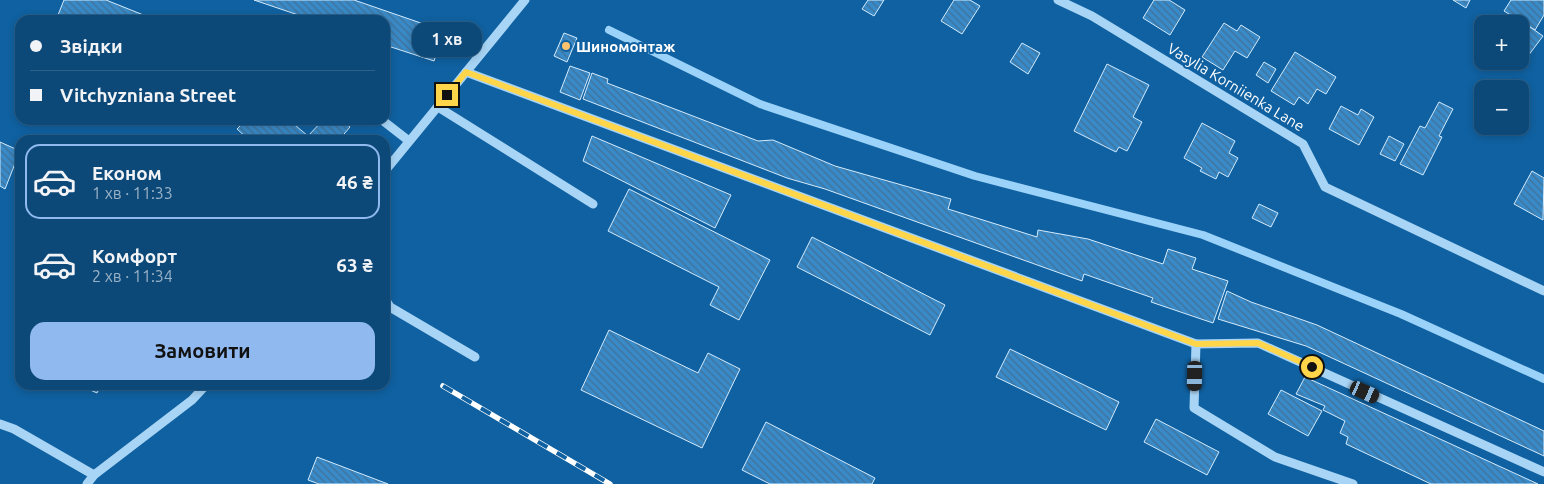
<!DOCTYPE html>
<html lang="uk">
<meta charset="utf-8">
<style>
:root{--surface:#0c4979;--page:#15507e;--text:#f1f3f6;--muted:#9ab2c6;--line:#2c618a;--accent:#90b9f0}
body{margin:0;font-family:Ubuntu,sans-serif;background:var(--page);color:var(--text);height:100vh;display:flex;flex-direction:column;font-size:19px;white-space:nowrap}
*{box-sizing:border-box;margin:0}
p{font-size:16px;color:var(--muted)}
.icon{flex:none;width:28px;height:28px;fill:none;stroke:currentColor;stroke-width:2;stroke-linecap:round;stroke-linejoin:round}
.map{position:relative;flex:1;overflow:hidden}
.details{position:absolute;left:15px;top:135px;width:375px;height:255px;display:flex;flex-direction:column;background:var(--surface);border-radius:15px;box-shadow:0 2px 8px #0003,0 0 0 1px var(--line)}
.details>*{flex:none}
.hud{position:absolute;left:15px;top:15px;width:375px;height:110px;border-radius:15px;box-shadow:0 2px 8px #0003,0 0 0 1px var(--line);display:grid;align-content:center;height:110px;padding:0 15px;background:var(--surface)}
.fabs{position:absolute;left:1474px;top:15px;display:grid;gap:10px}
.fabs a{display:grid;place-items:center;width:55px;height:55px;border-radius:10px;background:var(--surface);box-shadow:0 2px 8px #0003,0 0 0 1px var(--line);font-size:25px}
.end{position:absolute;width:22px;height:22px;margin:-11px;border:6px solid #ffd54a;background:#111;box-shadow:0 0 0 2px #111}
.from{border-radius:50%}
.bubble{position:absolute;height:35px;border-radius:15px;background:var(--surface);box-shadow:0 2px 8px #0003,0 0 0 1px var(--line);font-size:16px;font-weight:700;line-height:35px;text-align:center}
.car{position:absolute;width:15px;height:30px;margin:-15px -8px;border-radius:6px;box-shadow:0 0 4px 1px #0007;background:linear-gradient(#222 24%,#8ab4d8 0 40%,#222 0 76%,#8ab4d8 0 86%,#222 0)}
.hud b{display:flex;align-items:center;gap:18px;height:48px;font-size:19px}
.hud b+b{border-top:1px solid var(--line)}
.hud i{width:12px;height:12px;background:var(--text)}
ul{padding:9px 0 0;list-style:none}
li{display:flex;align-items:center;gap:15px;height:75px;margin:0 10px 8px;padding:0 5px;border:2px solid transparent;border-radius:15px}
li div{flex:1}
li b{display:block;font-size:19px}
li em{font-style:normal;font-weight:700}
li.on{border-color:var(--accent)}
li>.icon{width:45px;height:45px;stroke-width:1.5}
.cta{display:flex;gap:10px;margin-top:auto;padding:10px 15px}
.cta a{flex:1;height:58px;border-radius:15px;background:var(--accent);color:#111;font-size:20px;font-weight:700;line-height:58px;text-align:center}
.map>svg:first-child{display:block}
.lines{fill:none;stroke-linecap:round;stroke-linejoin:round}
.stream{stroke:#9ad2f9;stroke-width:8}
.building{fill:url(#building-back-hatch);stroke:#d2ebfe}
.minor{stroke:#a8d5f6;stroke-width:9}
.rail-casing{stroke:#fff;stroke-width:5.5}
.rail{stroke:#1061a1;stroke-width:4;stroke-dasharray:11;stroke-linecap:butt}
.route{stroke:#ffd54a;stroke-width:6}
.poi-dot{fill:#ffc36d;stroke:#1061a1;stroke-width:2}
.labels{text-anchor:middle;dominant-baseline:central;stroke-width:4;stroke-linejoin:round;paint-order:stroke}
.poi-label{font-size:15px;font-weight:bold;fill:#fff;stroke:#1061a1;text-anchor:start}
.street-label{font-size:15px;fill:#fff;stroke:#1061a1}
</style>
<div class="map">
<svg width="1544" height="484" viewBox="0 0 1544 484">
<defs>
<pattern id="building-back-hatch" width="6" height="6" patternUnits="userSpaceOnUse" patternTransform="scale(1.25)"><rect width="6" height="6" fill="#398ac8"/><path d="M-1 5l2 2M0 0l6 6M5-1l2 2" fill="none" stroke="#417196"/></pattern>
</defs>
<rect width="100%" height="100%" fill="#1061a1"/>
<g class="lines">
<path class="stream" d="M 609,30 L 760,104 L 975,176 L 1203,235 L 1401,314 L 1544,379"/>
</g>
<g class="building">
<path d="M 64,0 L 106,0 L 151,18 L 150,20 L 56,20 Z"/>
<path d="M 254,0 L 354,0 L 444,31 L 434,61 L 385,45 L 385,20 L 313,20 Z"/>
<path d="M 868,0 L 884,0 L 874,16 L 862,9 Z"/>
<path d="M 954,0 L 970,0 L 980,6 L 962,34 L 941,21 Z"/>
<path d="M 1154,0 L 1169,0 L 1185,10 L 1170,35 L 1143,18 Z"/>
<path d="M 1453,0 L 1470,0 L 1466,8 Z"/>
<path d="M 1511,0 L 1544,0 L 1544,15 L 1535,30 L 1504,11 Z"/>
<path d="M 1224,23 L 1237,31 L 1241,25 L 1260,37 L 1247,58 L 1235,51 L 1223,70 L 1202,57 Z"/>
<path d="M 1530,27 L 1543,36 L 1528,56 L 1520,50 L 1520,41 Z"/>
<path d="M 564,33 L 577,38 L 567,62 L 554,56 Z"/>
<path d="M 1022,43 L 1040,53 L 1028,74 L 1010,62 Z"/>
<path d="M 1295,52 L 1336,77 L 1326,94 L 1317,89 L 1308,104 L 1299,97 L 1294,105 L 1271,91 Z"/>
<path d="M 1264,62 L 1276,69 L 1268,83 L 1256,75 Z"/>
<path d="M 1107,64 L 1149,85 L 1133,117 L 1142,122 L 1127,151 L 1119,147 L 1116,152 L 1074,131 Z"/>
<path d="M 570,66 L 590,73 L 580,100 L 560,92 Z"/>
<path d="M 592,73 L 608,79 L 607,83 L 758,141 L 773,140 L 835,166 L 951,199 L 948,209 L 1037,237 L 1038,230 L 1088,239 L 1163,264 L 1168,249 L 1196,258 L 1192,269 L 1228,281 L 1213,323 L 1151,302 L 1153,298 L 1084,274 L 1082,281 L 825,189 L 787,178 L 583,99 Z"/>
<path d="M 1439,102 L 1453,109 L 1439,136 L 1442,137 L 1423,175 L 1400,164 L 1420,126 L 1425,128 Z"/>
<path d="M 1341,106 L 1358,115 L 1361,109 L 1374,117 L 1359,145 L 1329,129 Z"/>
<path d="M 246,120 L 289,120 L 308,136 L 323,120 L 343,120 L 350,127 L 339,140 L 249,140 L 237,129 Z"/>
<path d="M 1202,123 L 1235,141 L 1229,153 L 1238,158 L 1228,177 L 1219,172 L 1216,179 L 1200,171 L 1202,168 L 1184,158 Z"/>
<path d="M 592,136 L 731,195 L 715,228 L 583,161 Z"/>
<path d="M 1389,136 L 1404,144 L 1395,161 L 1380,154 Z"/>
<path d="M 0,142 L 20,151 L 5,189 L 0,186 Z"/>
<path d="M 1532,171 L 1544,178 L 1543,220 L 1514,204 Z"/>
<path d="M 629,189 L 770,260 L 739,320 L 710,305 L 719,287 L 608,231 Z"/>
<path d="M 1259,204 L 1278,213 L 1271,227 L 1252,218 Z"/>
<path d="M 812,237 L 945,305 L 930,335 L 797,267 Z"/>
<path d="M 1227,291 L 1251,302 L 1317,325 L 1544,431 L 1544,456 L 1306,346 L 1218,319 Z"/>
<path d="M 609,330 L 698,373 L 708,353 L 740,369 L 702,448 L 581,390 Z"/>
<path d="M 1010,349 L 1119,402 L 1106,430 L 996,377 Z"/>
<path d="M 1305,377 L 1538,484 L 1431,484 L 1346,444 L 1348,437 L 1340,433 L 1345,421 L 1323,410 L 1325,406 L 1296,394 Z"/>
<path d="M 79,385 L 101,385 L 97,393 Z"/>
<path d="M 1281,390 L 1322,411 L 1308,436 L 1268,414 Z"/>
<path d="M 1156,419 L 1219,452 L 1207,475 L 1144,442 Z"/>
<path d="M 766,422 L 875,478 L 872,484 L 770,484 L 742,470 Z"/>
<path d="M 317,457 L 388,484 L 319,484 L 308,480 Z"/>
</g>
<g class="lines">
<g class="minor">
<path d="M 1058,0 L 1092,16 L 1303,144 L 1325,187 L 1544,291"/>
<path d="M 466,72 L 1196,344 L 1194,408 L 1275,457 L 1353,484"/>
<path d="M 438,107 L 593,204"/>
<path d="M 382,120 L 409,141"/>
<path d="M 385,171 L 525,0"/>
<path d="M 385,299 L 390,307 L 475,357"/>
<path d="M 1196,344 L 1258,343 L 1544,472"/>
<path d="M 0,424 L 14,429 L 94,475"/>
<path d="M 87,484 L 94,475 L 192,400 L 206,385"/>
</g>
<g class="rail-casing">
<path id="rail" d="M 443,386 L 610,484"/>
</g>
<use href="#rail" class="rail"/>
</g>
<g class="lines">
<path class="route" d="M 447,95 L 466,72 L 1196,344 L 1258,343 L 1312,367"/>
</g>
<circle class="poi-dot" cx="566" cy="46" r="5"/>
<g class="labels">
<g class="poi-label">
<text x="576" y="46">Шиномонтаж</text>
</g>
<g class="street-label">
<text transform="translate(1236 87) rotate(31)">Vasylia Korniienka Lane</text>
</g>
</g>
</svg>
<div class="fabs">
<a>+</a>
<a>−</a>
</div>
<i class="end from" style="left:1312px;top:367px"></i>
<i class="end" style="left:447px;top:95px"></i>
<div class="bubble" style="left:412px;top:22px;width:70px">1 хв</div>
<i class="car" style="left:1195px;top:376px;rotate:181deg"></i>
<i class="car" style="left:1365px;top:392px;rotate:114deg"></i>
<div class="hud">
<b><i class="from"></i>Звідки</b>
<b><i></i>Vitchyzniana Street</b>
</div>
<section class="details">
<ul>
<li class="on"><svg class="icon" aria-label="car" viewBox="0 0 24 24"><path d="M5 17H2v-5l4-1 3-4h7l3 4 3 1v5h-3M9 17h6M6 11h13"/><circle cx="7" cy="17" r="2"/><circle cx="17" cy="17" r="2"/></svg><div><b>Економ</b><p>1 хв · 11:33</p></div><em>46 ₴</em></li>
<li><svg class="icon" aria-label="car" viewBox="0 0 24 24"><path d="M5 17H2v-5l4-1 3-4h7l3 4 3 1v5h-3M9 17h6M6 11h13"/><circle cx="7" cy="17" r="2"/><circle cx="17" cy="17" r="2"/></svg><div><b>Комфорт</b><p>2 хв · 11:34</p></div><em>63 ₴</em></li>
</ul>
<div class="cta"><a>Замовити</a></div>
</section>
</div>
